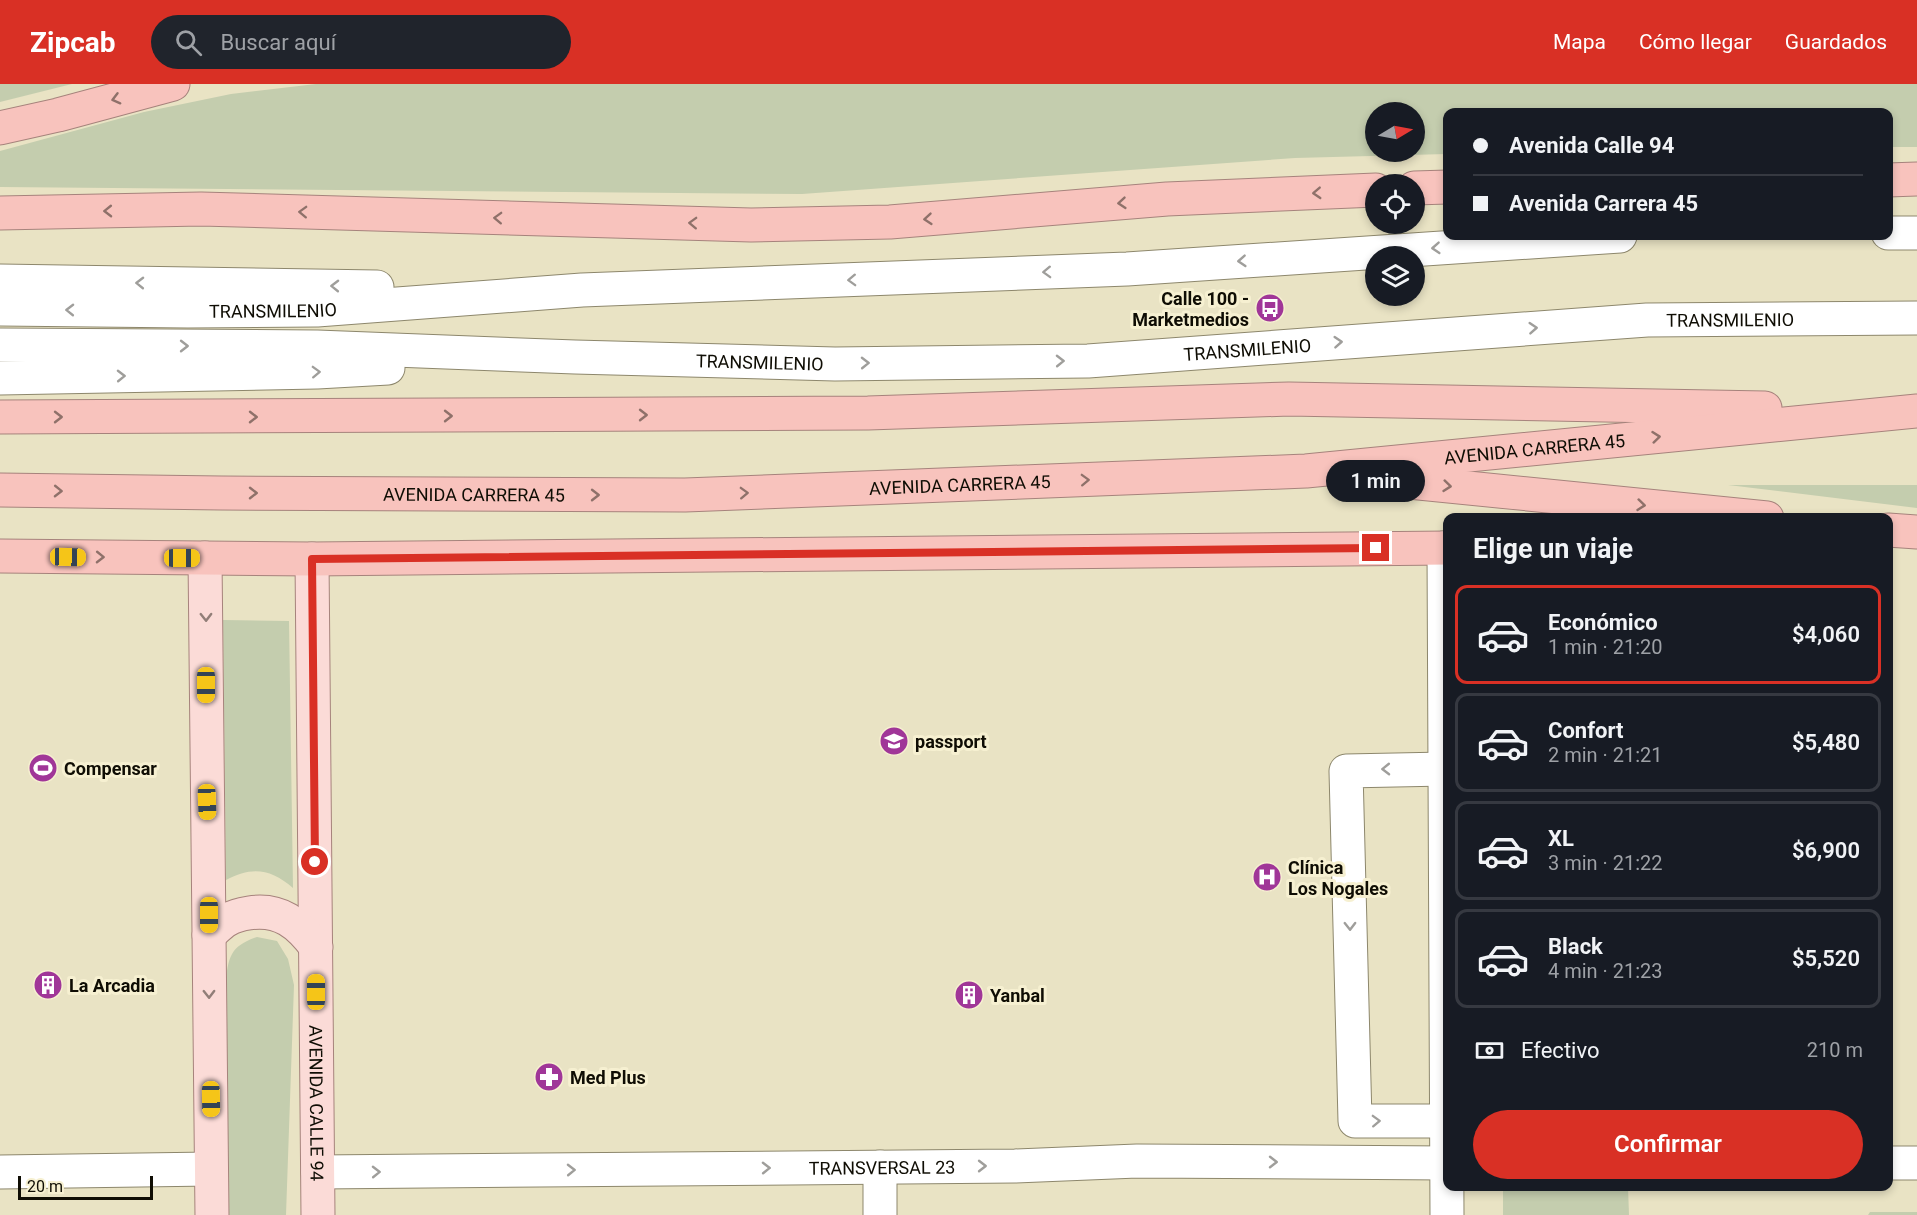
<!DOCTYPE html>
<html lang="es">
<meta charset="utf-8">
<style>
:root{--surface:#171b24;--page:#20242c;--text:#f1f3f6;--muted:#9ea1a6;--line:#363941;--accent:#d93025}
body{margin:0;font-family:Roboto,sans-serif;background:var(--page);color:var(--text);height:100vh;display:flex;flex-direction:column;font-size:22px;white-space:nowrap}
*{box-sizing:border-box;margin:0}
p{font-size:20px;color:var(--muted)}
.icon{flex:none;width:33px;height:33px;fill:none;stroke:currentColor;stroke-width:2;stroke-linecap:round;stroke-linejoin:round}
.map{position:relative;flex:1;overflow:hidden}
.drawer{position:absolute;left:1443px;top:429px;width:450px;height:678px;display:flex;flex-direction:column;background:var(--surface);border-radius:12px;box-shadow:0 3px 9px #0003}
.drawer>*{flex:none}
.top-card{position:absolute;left:1443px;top:24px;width:450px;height:132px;border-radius:12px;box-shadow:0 3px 9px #0003;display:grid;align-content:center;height:132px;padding:0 30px;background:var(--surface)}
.needle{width:39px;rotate:80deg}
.controls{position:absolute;left:1365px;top:18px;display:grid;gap:12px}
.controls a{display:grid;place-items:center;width:60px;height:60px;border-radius:50%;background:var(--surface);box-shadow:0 3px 9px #0003;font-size:30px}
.scale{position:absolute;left:18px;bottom:15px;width:135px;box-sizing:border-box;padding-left:6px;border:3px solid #0f0d04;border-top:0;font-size:16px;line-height:21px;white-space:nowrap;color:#0f0d04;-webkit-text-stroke:4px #f6f0d1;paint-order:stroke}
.end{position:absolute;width:27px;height:27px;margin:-14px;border:8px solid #d93025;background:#fff;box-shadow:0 0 0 3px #fff}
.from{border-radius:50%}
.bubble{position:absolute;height:42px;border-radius:21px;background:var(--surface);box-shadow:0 3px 9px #0003;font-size:20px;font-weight:600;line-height:42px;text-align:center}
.car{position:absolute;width:18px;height:36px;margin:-18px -9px;border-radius:8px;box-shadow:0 0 4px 2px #0007;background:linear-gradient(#f5c518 24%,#345 0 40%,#f5c518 0 76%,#345 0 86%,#f5c518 0)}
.top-card b{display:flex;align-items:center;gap:21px;height:57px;font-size:22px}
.top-card b+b{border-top:2px solid var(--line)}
.top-card i{width:15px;height:15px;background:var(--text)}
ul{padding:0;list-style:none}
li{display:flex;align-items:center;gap:18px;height:99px;margin:0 12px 9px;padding:0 18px;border:3px solid var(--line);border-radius:12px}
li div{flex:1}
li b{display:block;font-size:22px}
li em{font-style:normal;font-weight:600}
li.active{border-color:var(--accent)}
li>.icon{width:54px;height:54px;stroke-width:1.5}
h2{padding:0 30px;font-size:27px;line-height:72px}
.pay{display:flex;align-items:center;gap:15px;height:66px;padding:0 30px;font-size:22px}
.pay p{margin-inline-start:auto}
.action{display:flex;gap:12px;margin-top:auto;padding:12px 30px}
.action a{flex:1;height:69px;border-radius:36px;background:var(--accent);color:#fff;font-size:24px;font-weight:600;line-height:69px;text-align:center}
header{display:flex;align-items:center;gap:36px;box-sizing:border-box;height:84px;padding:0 30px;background:var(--accent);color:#fff}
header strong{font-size:28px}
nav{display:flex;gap:33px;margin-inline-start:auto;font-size:21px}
.search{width:420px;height:54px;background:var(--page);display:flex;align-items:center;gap:15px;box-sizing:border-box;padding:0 21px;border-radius:33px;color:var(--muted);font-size:22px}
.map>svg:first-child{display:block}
.green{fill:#c4cdae;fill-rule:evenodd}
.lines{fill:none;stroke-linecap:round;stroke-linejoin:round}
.minor-casing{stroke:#8d876c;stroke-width:35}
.major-casing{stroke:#a6837c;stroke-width:35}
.highway-casing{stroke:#a6837c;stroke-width:35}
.minor{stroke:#fff;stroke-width:33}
.major{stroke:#fbdbd7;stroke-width:33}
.highway{stroke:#f8c3bd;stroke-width:33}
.oneway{stroke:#8f716a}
.oneway2{stroke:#9f9e9b}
.oneway3{stroke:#917e78}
.route{stroke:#d93025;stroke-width:8}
.labels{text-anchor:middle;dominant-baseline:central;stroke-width:6;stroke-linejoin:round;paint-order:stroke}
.poi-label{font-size:18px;font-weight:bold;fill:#0f0d04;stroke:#f6f0d1;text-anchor:start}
.street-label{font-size:18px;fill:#0f0d04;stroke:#f6f0d1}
</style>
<header>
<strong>Zipcab</strong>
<div class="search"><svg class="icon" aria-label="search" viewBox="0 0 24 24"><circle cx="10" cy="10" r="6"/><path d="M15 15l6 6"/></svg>Buscar aquí</div>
<nav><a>Mapa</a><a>Cómo llegar</a><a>Guardados</a></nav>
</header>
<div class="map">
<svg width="1917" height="1131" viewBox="0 0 1917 1131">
<rect width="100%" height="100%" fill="#e9e3c4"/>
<g class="green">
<path d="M 0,0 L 72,0 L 0,18 Z"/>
<path d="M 316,0 L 1917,0 L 1917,63 L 1889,63 L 1888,28 L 1448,28 L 1447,70 L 1295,74 L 802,110 L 0,103 L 0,67 L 144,28 L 231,10 ZM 1414,28 L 1414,68 L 1376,68 L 1376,28 Z"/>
<path d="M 1728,401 L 1917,401 L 1917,424 Z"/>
<path d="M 223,536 L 289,537 L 293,804 C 271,785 252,782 226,796 Z"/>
<path d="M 257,853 L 277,857 L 288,875 L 294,901 L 286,1131 L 228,1131 L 225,901 C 229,873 229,863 257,853 Z"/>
<path d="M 1503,1103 L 1628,1103 L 1629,1131 L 1503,1131 Z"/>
<path d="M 1870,1128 L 1917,1128 L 1917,1131 L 1868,1131 Z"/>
</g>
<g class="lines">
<g class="minor-casing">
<g id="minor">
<path d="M 1888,149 L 1917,149"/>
<path d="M 0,197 L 377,203"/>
<path id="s1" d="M 0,225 L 188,227 L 317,226 L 582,206 L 1127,185 L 1620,152"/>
<path id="s2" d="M 0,261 L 317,263 L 575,273 L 835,280 L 1088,277 L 1647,236 L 1917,234"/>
<path d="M 0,294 L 317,288 L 388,284"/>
<path d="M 1444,464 L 1447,1131"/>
<path d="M 1445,685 L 1346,687 L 1355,1037 L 1447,1037"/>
<path d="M 1888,1079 L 1917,1079"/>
<path d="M 880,1083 L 880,1131"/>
<path d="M 0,1088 L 211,1085"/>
<path id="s3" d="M 318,1088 L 1015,1082 L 1137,1077 L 1446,1079"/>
</g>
</g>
<g class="major-casing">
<g id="major">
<path d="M 205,474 L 212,1131"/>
<path id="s4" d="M 312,475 L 318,1131"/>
<path d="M 209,851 C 215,846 220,840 227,836 C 234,832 242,830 249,829 C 280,824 299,840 316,863"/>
</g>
</g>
<g class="highway-casing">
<g id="highway">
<path d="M 0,44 L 58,31 L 173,0"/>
<path d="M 1888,96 L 1917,95"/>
<path d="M 1414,104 L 1448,103"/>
<path d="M 0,129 L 201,125 L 751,141 L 890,138 L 1167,115 L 1376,106"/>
<path d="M 0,333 L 868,329 L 1289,315 L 1765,324"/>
<path d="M 1379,395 L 1767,434"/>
<path id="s5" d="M 0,406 L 221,409 L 685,411 L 1306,387 L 1917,327"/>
<path d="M 1888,446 L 1917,448"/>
<path d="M 0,472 L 312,475 L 1448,464"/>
</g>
</g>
<use href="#minor" class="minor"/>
<use href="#major" class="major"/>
<use href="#highway" class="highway"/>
</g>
<defs><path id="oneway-chevron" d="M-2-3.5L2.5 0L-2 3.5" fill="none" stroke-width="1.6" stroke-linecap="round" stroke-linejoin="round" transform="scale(1.5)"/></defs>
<g class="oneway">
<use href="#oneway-chevron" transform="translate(116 15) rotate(165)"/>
<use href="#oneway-chevron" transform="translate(1317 109) rotate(177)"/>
<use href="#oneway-chevron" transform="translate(1122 119) rotate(175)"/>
<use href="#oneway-chevron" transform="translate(108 127) rotate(179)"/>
<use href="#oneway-chevron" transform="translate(303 128) rotate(-178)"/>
<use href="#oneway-chevron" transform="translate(498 134) rotate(-178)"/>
<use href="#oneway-chevron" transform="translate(928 135) rotate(175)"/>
<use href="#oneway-chevron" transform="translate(693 139) rotate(-178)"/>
<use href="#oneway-chevron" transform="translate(643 331)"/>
<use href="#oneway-chevron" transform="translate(448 332)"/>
<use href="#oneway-chevron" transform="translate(58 333)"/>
<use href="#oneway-chevron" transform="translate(253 333)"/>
<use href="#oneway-chevron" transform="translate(1656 353) rotate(-6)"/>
<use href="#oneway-chevron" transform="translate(1085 396) rotate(-2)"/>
<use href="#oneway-chevron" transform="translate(1447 402) rotate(6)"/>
<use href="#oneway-chevron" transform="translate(58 407) rotate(1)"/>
<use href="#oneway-chevron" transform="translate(253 409)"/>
<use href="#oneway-chevron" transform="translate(744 409) rotate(-2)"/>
<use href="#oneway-chevron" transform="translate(595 411)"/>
<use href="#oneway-chevron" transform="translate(1641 421) rotate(6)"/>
<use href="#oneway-chevron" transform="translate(100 473) rotate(1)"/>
</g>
<g class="oneway2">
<use href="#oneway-chevron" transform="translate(1436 164) rotate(176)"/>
<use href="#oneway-chevron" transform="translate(1242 177) rotate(176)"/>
<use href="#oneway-chevron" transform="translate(1047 188) rotate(178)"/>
<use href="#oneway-chevron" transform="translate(852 196) rotate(178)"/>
<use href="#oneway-chevron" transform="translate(140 199) rotate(-179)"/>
<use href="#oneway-chevron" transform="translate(335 202) rotate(-179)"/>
<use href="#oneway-chevron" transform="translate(70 226) rotate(-179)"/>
<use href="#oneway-chevron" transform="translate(1533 244) rotate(-4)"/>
<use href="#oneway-chevron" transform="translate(1338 258) rotate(-4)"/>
<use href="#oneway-chevron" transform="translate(184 262)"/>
<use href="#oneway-chevron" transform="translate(1060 277) rotate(-1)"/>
<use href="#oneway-chevron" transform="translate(865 279) rotate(-1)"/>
<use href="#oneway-chevron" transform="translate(316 288) rotate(-2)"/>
<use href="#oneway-chevron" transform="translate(121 292) rotate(-1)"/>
<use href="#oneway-chevron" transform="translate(1386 685) rotate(179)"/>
<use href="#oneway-chevron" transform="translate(1350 842) rotate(89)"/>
<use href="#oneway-chevron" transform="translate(1376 1037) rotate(-2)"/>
<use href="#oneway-chevron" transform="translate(1273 1078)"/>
<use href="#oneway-chevron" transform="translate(982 1082)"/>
<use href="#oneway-chevron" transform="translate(766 1084) rotate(-1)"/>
<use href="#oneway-chevron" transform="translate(571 1086) rotate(-1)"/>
<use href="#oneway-chevron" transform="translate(376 1088) rotate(-1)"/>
</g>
<g class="oneway3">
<use href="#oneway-chevron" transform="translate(206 533) rotate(89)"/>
<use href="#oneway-chevron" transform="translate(209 910) rotate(89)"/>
</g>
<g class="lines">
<path class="route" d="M 315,778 L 312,475 L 1376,464"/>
</g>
<defs>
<g id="bus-disc" transform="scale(1.5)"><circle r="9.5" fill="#a03698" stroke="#f6f0d1"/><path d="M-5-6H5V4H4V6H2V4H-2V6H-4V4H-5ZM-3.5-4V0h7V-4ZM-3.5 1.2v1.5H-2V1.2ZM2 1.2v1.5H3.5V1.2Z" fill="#fff"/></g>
<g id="university-disc" transform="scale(1.5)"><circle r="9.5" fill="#a03698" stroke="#f6f0d1"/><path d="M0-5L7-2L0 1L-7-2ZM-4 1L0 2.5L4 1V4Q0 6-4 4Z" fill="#fff"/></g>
<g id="stadium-disc" transform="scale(1.5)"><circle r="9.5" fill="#a03698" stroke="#f6f0d1"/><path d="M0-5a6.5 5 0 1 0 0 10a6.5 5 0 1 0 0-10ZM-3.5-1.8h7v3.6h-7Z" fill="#fff"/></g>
<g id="hospital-disc" transform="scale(1.5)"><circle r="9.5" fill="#a03698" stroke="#f6f0d1"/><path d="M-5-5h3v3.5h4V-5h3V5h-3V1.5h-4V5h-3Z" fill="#fff"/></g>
<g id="building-disc" transform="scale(1.5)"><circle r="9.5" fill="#a03698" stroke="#f6f0d1"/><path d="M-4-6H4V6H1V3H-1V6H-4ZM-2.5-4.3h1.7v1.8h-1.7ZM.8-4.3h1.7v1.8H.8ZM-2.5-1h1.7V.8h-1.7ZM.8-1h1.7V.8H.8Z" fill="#fff"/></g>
<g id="pharmacy-disc" transform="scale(1.5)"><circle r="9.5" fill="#a03698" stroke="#f6f0d1"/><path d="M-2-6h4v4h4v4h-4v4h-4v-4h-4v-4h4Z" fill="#fff"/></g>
</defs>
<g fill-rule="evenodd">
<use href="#bus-disc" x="1270" y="224"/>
<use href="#university-disc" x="894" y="657"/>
<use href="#stadium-disc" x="43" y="684"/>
<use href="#hospital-disc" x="1267" y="793"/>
<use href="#building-disc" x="48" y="901"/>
<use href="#building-disc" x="969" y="911"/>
<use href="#pharmacy-disc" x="549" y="993"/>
</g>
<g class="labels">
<g class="poi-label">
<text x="1249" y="214" text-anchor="end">Calle 100 -<tspan x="1249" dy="21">Marketmedios</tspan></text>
<text x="915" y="657">passport</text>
<text x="64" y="684">Compensar</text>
<text x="1288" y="783">Clínica<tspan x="1288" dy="21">Los Nogales</tspan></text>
<text x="69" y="901">La Arcadia</text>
<text x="990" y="911">Yanbal</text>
<text x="570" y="993">Med Plus</text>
</g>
<g class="street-label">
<text stroke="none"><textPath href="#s1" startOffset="273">TRANSMILENIO</textPath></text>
<text stroke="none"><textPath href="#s2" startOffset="1732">TRANSMILENIO</textPath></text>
<text stroke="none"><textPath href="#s2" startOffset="1248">TRANSMILENIO</textPath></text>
<text stroke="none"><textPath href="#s2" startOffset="760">TRANSMILENIO</textPath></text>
<text stroke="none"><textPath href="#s5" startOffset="1536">AVENIDA CARRERA 45</textPath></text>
<text stroke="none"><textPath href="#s5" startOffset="960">AVENIDA CARRERA 45</textPath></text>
<text stroke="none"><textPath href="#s5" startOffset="474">AVENIDA CARRERA 45</textPath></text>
<text stroke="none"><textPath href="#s4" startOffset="544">AVENIDA CALLE 94</textPath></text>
<text stroke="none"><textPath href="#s3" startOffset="564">TRANSVERSAL 23</textPath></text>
</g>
</g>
</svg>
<div class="controls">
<a><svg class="needle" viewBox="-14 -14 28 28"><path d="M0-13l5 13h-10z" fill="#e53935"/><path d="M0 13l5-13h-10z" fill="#9ea1a6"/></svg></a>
<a><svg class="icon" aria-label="locate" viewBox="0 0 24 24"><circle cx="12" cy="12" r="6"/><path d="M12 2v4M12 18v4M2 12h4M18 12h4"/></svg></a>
<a><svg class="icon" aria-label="layers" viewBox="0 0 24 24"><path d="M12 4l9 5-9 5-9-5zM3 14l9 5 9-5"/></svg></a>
</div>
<div class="scale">20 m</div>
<i class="end from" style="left:315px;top:778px"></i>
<i class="end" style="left:1376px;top:464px"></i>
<div class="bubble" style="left:1326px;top:376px;width:99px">1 min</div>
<i class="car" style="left:68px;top:473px;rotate:91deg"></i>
<i class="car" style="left:182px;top:474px;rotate:90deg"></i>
<i class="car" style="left:206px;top:601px;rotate:180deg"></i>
<i class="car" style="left:207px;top:718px;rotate:178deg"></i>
<i class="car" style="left:209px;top:831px;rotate:180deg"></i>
<i class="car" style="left:316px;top:908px;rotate:0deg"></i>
<i class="car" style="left:211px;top:1015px;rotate:179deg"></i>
<div class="top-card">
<b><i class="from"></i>Avenida Calle 94</b>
<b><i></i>Avenida Carrera 45</b>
</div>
<section class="drawer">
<h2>Elige un viaje</h2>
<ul>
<li class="active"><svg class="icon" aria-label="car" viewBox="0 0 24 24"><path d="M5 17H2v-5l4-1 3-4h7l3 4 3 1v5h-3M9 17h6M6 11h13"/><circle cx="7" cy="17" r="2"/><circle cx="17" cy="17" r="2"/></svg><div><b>Económico</b><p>1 min · 21:20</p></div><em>$4,060</em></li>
<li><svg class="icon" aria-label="car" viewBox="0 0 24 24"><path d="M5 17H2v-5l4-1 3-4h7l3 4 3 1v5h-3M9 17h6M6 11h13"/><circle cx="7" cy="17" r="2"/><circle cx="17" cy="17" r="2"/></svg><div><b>Confort</b><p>2 min · 21:21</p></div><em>$5,480</em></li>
<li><svg class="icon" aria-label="car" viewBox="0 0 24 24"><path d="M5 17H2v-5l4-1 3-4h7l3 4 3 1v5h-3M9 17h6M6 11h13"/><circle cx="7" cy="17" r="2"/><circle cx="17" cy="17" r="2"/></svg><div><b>XL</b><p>3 min · 21:22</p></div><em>$6,900</em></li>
<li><svg class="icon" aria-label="car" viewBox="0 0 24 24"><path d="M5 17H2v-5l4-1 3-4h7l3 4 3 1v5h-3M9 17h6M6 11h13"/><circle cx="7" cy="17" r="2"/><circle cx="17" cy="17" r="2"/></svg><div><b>Black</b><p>4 min · 21:23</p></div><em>$5,520</em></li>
</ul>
<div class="pay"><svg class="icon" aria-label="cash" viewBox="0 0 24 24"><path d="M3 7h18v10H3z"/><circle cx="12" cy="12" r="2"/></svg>Efectivo<p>210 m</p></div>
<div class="action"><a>Confirmar</a></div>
</section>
</div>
